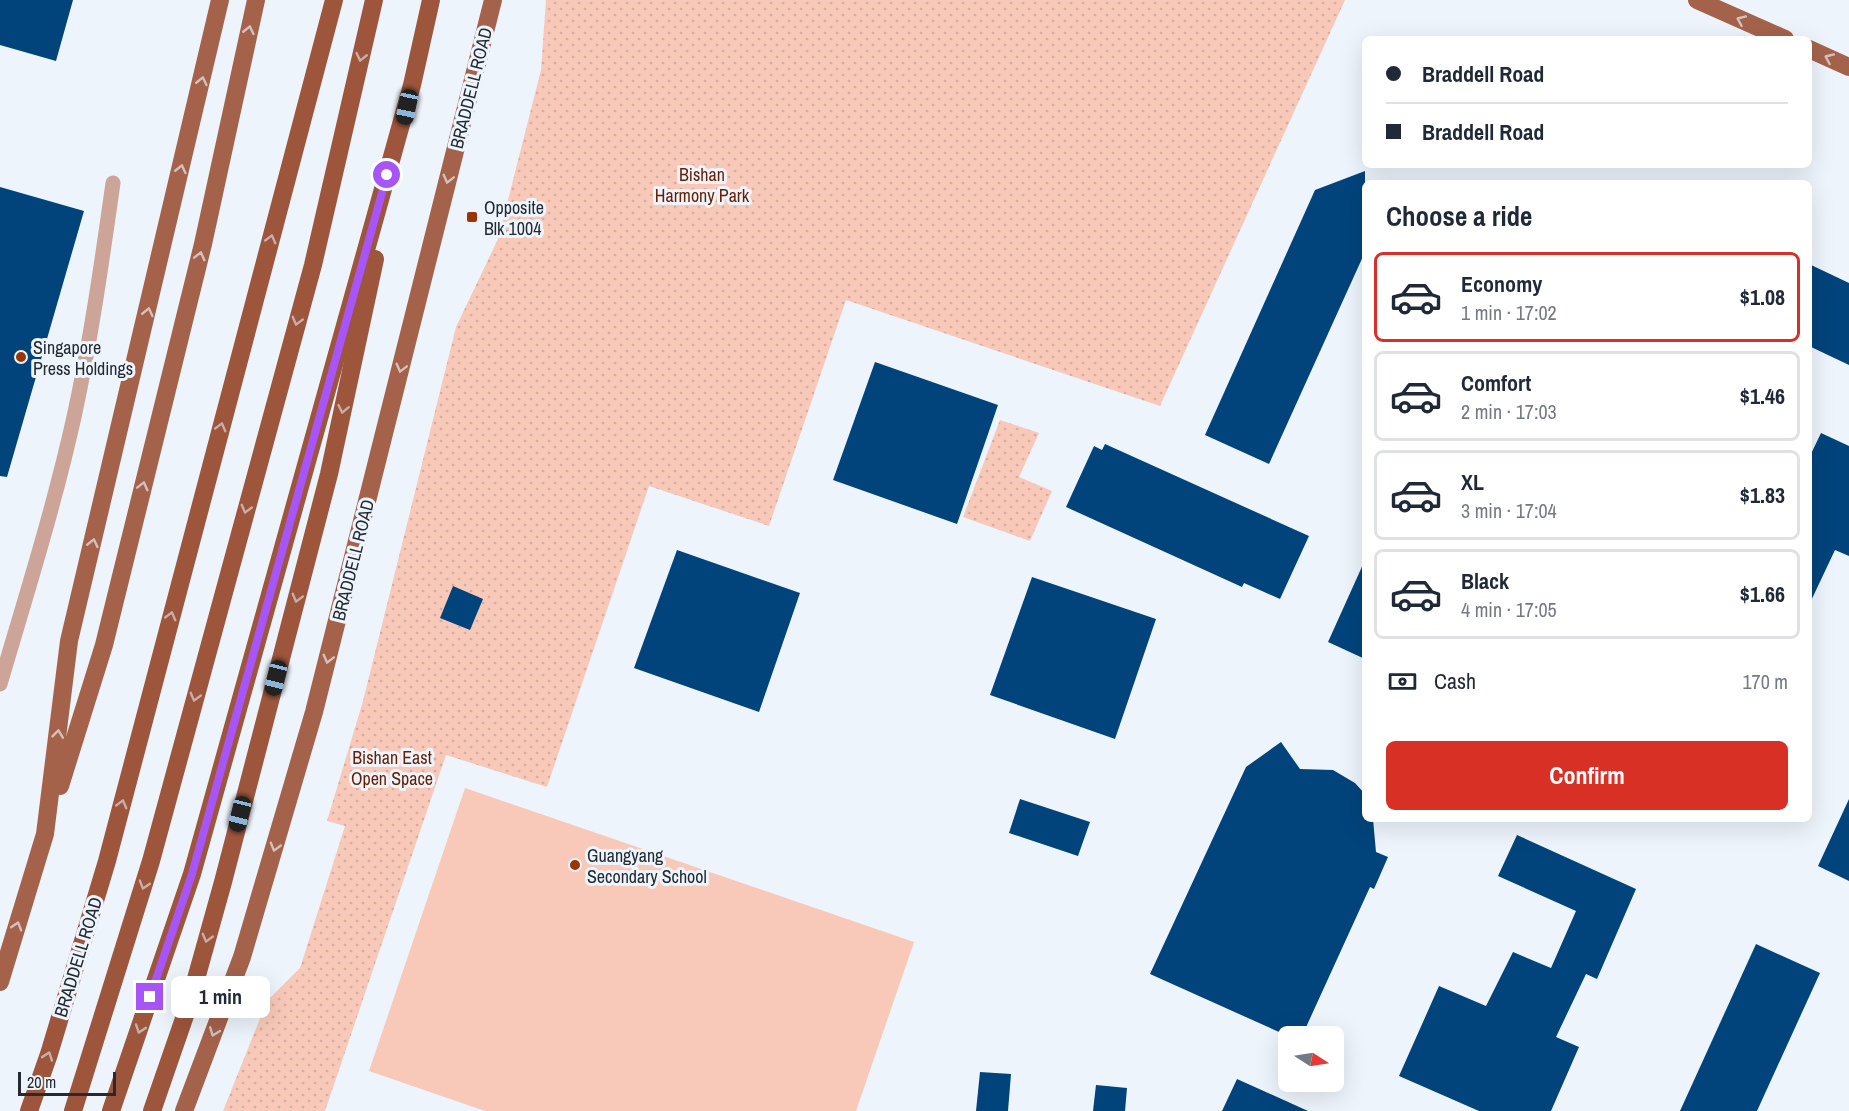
<!DOCTYPE html>
<meta charset="utf-8">
<style>
:root{--surface:#fff;--page:#f2f2f3;--text:#1f2937;--muted:#747a83;--line:#e0e1e3;--accent:#d93025}
body{margin:0;font-family:"Archivo Narrow",sans-serif;background:var(--page);color:var(--text);height:100vh;display:flex;flex-direction:column;font-size:22px;white-space:nowrap}
*{box-sizing:border-box;margin:0}
p{font-size:20px;color:var(--muted)}
.icon{flex:none;width:33px;height:33px;fill:none;stroke:currentColor;stroke-width:2;stroke-linecap:round;stroke-linejoin:round}
.map{position:relative;flex:1;overflow:hidden}
.side{position:absolute;left:1362px;top:180px;width:450px;height:642px;display:flex;flex-direction:column;background:var(--surface);border-radius:9px;box-shadow:0 6px 24px #0002}
.side>*{flex:none}
.banner{position:absolute;left:1362px;top:36px;width:450px;height:132px;border-radius:9px;box-shadow:0 6px 24px #0002;display:grid;align-content:center;height:132px;padding:0 24px;background:var(--surface)}
.needle{width:39px;rotate:102deg}
.tools{position:absolute;left:1278px;top:1026px;display:grid;gap:12px}
.tools a{display:grid;place-items:center;width:66px;height:66px;border-radius:9px;background:var(--surface);box-shadow:0 6px 24px #0002;font-size:30px}
.scale{position:absolute;left:18px;bottom:15px;width:98px;box-sizing:border-box;padding-left:6px;border:3px solid #232a31;border-top:0;font-size:16px;line-height:21px;white-space:nowrap;color:#232a31;-webkit-text-stroke:4px #edf4fc;paint-order:stroke}
.end{position:absolute;width:27px;height:27px;margin:-14px;border:8px solid #a855f7;background:#fff;box-shadow:0 0 0 3px #fff}
.from{border-radius:50%}
.bubble{position:absolute;height:42px;border-radius:9px;background:var(--surface);box-shadow:0 6px 24px #0002;font-size:20px;font-weight:700;line-height:42px;text-align:center}
.car{position:absolute;width:18px;height:36px;margin:-18px -9px;border-radius:8px;box-shadow:0 0 4px 2px #0007;background:linear-gradient(#222 24%,#8ab4d8 0 40%,#222 0 76%,#8ab4d8 0 86%,#222 0)}
.banner b{display:flex;align-items:center;gap:21px;height:57px;font-size:22px}
.banner b+b{border-top:2px solid var(--line)}
.banner i{width:15px;height:15px;background:var(--text)}
ul{padding:0;list-style:none}
li{display:flex;align-items:center;gap:18px;height:90px;margin:0 12px 9px;padding:0 12px;border:3px solid var(--line);border-radius:9px}
li div{flex:1}
li b{display:block;font-size:22px}
li em{font-style:normal;font-weight:700}
li.active{border-color:var(--accent)}
li>.icon{width:54px;height:54px;stroke-width:1.5}
h2{padding:0 24px;font-size:27px;line-height:72px}
.pay{display:flex;align-items:center;gap:15px;height:66px;padding:0 24px;font-size:22px}
.pay p{margin-inline-start:auto}
.primary-button{display:flex;gap:12px;margin-top:auto;padding:12px 24px}
.primary-button a{flex:1;height:69px;border-radius:9px;background:var(--accent);color:#fff;font-size:24px;font-weight:700;line-height:69px;text-align:center}
.map>svg:first-child{display:block}
.grass{fill:#f8c9b9}
.park{fill:url(#park-dots)}
.building{fill:#00447b}
.lines{fill:none;stroke-linecap:round;stroke-linejoin:round}
.service{stroke:#cca598;stroke-width:15}
.primary{stroke:#a5624b;stroke-width:18}
.trunk{stroke:#9d563c;stroke-width:18}
.oneway{stroke:#d4c1be}
.oneway2{stroke:#c9ada6}
.route{stroke:#a855f7;stroke-width:8}
.poi-dot{fill:#9a3508;stroke:#edf4fc;stroke-width:2}
.labels{text-anchor:middle;dominant-baseline:central;stroke-width:6;stroke-linejoin:round;paint-order:stroke}
.street-label{font-size:18px;fill:#232a31;stroke:#edf4fc}
.park-label{font-size:18px;fill:#681e00;stroke:#edf4fc}
.poi-label{font-size:18px;fill:#232a31;stroke:#edf4fc;text-anchor:start}
</style>
<div class="map">
<svg width="1849" height="1111" viewBox="0 0 1849 1111">
<defs>
<pattern id="park-dots" width="8" height="8" patternUnits="userSpaceOnUse" patternTransform="scale(1.5)"><rect width="8" height="8" fill="#f8c9b9"/><path d="M2 2h.1M6 6h.1" fill="none" stroke="#d4ada0" stroke-width="1.8" stroke-linecap="round"/></pattern>
</defs>
<rect width="100%" height="100%" fill="#edf4fc"/>
<path class="grass" d="M 465,788 L 914,942 L 856,1111 L 485,1111 L 369,1071 Z"/>
<g class="park">
<path d="M 546,0 L 1345,0 L 1160,406 L 846,300 L 769,526 L 649,486 L 547,787 L 446,755 L 325,1111 L 223,1111 L 267,1001 L 300,968 L 345,826 L 327,821 L 363,701 L 456,327 L 498,239 L 541,70 Z"/>
<path d="M 1000,420 L 1039,433 L 1019,477 L 1052,491 L 1030,541 L 963,517 Z"/>
</g>
<g class="building">
<path d="M 0,0 L 73,0 L 56,61 L 0,45 Z"/>
<path d="M 1365,171 L 1365,252 L 1269,464 L 1205,435 L 1315,190 Z"/>
<path d="M 0,187 L 84,211 L 7,477 L 0,476 Z"/>
<path d="M 1809,264 L 1849,283 L 1849,365 L 1809,346 Z"/>
<path d="M 875,362 L 998,405 L 957,524 L 833,480 Z"/>
<path d="M 1821,433 L 1849,446 L 1849,556 L 1835,550 L 1809,605 L 1809,458 Z"/>
<path d="M 1105,444 L 1309,536 L 1280,599 L 1244,583 L 1242,587 L 1066,507 L 1094,446 L 1102,450 Z"/>
<path d="M 677,550 L 800,593 L 759,712 L 634,668 Z"/>
<path d="M 1365,560 L 1365,659 L 1328,642 Z"/>
<path d="M 1032,577 L 1156,619 L 1115,739 L 990,695 Z"/>
<path d="M 453,586 L 483,599 L 470,630 L 440,618 Z"/>
<path d="M 1281,742 L 1300,769 L 1333,770 L 1355,783 L 1365,794 L 1365,819 L 1373,819 L 1376,852 L 1388,857 L 1374,889 L 1370,887 L 1302,1036 L 1288,1036 L 1150,974 L 1246,767 Z"/>
<path d="M 1020,799 L 1090,822 L 1078,856 L 1009,833 Z"/>
<path d="M 1849,799 L 1849,881 L 1818,866 Z"/>
<path d="M 1517,835 L 1636,889 L 1597,979 L 1586,974 L 1556,1037 L 1579,1047 L 1551,1111 L 1479,1111 L 1399,1076 L 1439,986 L 1486,1006 L 1513,952 L 1551,968 L 1576,911 L 1498,876 Z"/>
<path d="M 1756,944 L 1820,973 L 1757,1111 L 1680,1111 Z"/>
<path d="M 980,1072 L 1011,1074 L 1008,1111 L 976,1111 Z"/>
<path d="M 1237,1079 L 1308,1111 L 1222,1111 Z"/>
<path d="M 1096,1085 L 1127,1088 L 1125,1111 L 1093,1111 Z"/>
</g>
<g class="lines">
<path class="service" d="M 0,684 C 26,596 54,507 74,417 C 91,339 102,261 113,183"/>
<g class="primary">
<path d="M 1697,0 L 1785,39"/>
<path d="M 1809,49 L 1849,67"/>
<path d="M 60,786 L 104,645 L 203,244 L 256,0"/>
<path d="M 0,982 L 45,834 L 69,641 L 220,0"/>
<path d="M 184,1111 L 242,957 L 314,712 L 493,0"/>
</g>
<g class="trunk">
<path d="M 29,1111 L 49,1054 L 107,861 L 334,0"/>
<path d="M 73,1111 L 151,861 L 313,265 L 374,0"/>
<path d="M 111,1111 L 192,874 L 412,85 L 431,0"/>
<path d="M 152,1111 L 189,1004 L 223,882 L 329,474 L 375,259"/>
</g>
</g>
<defs><path id="oneway-chevron" d="M-2-3.5L2.5 0L-2 3.5" fill="none" stroke-width="1.6" stroke-linecap="round" stroke-linejoin="round" transform="scale(1.5)"/></defs>
<g class="oneway">
<use href="#oneway-chevron" transform="translate(1741 20) rotate(-156)"/>
<use href="#oneway-chevron" transform="translate(249 30) rotate(-77)"/>
<use href="#oneway-chevron" transform="translate(1829 58) rotate(-156)"/>
<use href="#oneway-chevron" transform="translate(202 81) rotate(-77)"/>
<use href="#oneway-chevron" transform="translate(181 169) rotate(-77)"/>
<use href="#oneway-chevron" transform="translate(448 179) rotate(104)"/>
<use href="#oneway-chevron" transform="translate(200 256) rotate(-76)"/>
<use href="#oneway-chevron" transform="translate(148 312) rotate(-77)"/>
<use href="#oneway-chevron" transform="translate(401 368) rotate(104)"/>
<use href="#oneway-chevron" transform="translate(143 486) rotate(-76)"/>
<use href="#oneway-chevron" transform="translate(93 543) rotate(-77)"/>
<use href="#oneway-chevron" transform="translate(328 659) rotate(104)"/>
<use href="#oneway-chevron" transform="translate(58 734) rotate(-83)"/>
<use href="#oneway-chevron" transform="translate(275 847) rotate(106)"/>
<use href="#oneway-chevron" transform="translate(17 926) rotate(-73)"/>
<use href="#oneway-chevron" transform="translate(214 1032) rotate(111)"/>
</g>
<g class="oneway2">
<use href="#oneway-chevron" transform="translate(361 57) rotate(103)"/>
<use href="#oneway-chevron" transform="translate(271 239) rotate(-75)"/>
<use href="#oneway-chevron" transform="translate(297 321) rotate(105)"/>
<use href="#oneway-chevron" transform="translate(343 409) rotate(102)"/>
<use href="#oneway-chevron" transform="translate(221 427) rotate(-75)"/>
<use href="#oneway-chevron" transform="translate(246 509) rotate(105)"/>
<use href="#oneway-chevron" transform="translate(297 598) rotate(105)"/>
<use href="#oneway-chevron" transform="translate(171 616) rotate(-75)"/>
<use href="#oneway-chevron" transform="translate(195 697) rotate(105)"/>
<use href="#oneway-chevron" transform="translate(122 804) rotate(-75)"/>
<use href="#oneway-chevron" transform="translate(144 885) rotate(107)"/>
<use href="#oneway-chevron" transform="translate(207 938) rotate(105)"/>
<use href="#oneway-chevron" transform="translate(140 1029) rotate(109)"/>
<use href="#oneway-chevron" transform="translate(48 1056) rotate(-71)"/>
</g>
<g class="lines">
<path class="route" d="M 150,997 L 192,874 L 387,175"/>
</g>
<g class="poi-dot">
<rect x="466" y="211" width="12" height="12" rx="3"/>
<circle cx="21" cy="357" r="6"/>
<circle cx="575" cy="865" r="6"/>
</g>
<g class="labels">
<g class="street-label">
<text transform="translate(471 88) rotate(-76)">BRADDELL ROAD</text>
<text transform="translate(353 560) rotate(-76)">BRADDELL ROAD</text>
<text transform="translate(78 957) rotate(-73)">BRADDELL ROAD</text>
</g>
<g class="park-label">
<text x="702" y="174">Bishan<tspan x="702" dy="21">Harmony Park</tspan></text>
<text x="392" y="757">Bishan East<tspan x="392" dy="21">Open Space</tspan></text>
</g>
<g class="poi-label">
<text x="484" y="207">Opposite<tspan x="484" dy="21">Blk 1004</tspan></text>
<text x="33" y="347">Singapore<tspan x="33" dy="21">Press Holdings</tspan></text>
<text x="587" y="855">Guangyang<tspan x="587" dy="21">Secondary School</tspan></text>
</g>
</g>
</svg>
<div class="tools">
<a><svg class="needle" viewBox="-14 -14 28 28"><path d="M0-13l5 13h-10z" fill="#e53935"/><path d="M0 13l5-13h-10z" fill="#747a83"/></svg></a>
</div>
<div class="scale">20 m</div>
<i class="end from" style="left:387px;top:175px"></i>
<i class="end" style="left:150px;top:997px"></i>
<div class="bubble" style="left:171px;top:976px;width:99px">1 min</div>
<i class="car" style="left:407px;top:107px;rotate:192deg"></i>
<i class="car" style="left:276px;top:678px;rotate:194deg"></i>
<i class="car" style="left:240px;top:814px;rotate:194deg"></i>
<div class="banner">
<b><i class="from"></i>Braddell Road</b>
<b><i></i>Braddell Road</b>
</div>
<section class="side">
<h2>Choose a ride</h2>
<ul>
<li class="active"><svg class="icon" aria-label="car" viewBox="0 0 24 24"><path d="M5 17H2v-5l4-1 3-4h7l3 4 3 1v5h-3M9 17h6M6 11h13"/><circle cx="7" cy="17" r="2"/><circle cx="17" cy="17" r="2"/></svg><div><b>Economy</b><p>1 min · 17:02</p></div><em>$1.08</em></li>
<li><svg class="icon" aria-label="car" viewBox="0 0 24 24"><path d="M5 17H2v-5l4-1 3-4h7l3 4 3 1v5h-3M9 17h6M6 11h13"/><circle cx="7" cy="17" r="2"/><circle cx="17" cy="17" r="2"/></svg><div><b>Comfort</b><p>2 min · 17:03</p></div><em>$1.46</em></li>
<li><svg class="icon" aria-label="car" viewBox="0 0 24 24"><path d="M5 17H2v-5l4-1 3-4h7l3 4 3 1v5h-3M9 17h6M6 11h13"/><circle cx="7" cy="17" r="2"/><circle cx="17" cy="17" r="2"/></svg><div><b>XL</b><p>3 min · 17:04</p></div><em>$1.83</em></li>
<li><svg class="icon" aria-label="car" viewBox="0 0 24 24"><path d="M5 17H2v-5l4-1 3-4h7l3 4 3 1v5h-3M9 17h6M6 11h13"/><circle cx="7" cy="17" r="2"/><circle cx="17" cy="17" r="2"/></svg><div><b>Black</b><p>4 min · 17:05</p></div><em>$1.66</em></li>
</ul>
<div class="pay"><svg class="icon" aria-label="cash" viewBox="0 0 24 24"><path d="M3 7h18v10H3z"/><circle cx="12" cy="12" r="2"/></svg>Cash<p>170 m</p></div>
<div class="primary-button"><a>Confirm</a></div>
</section>
</div>
